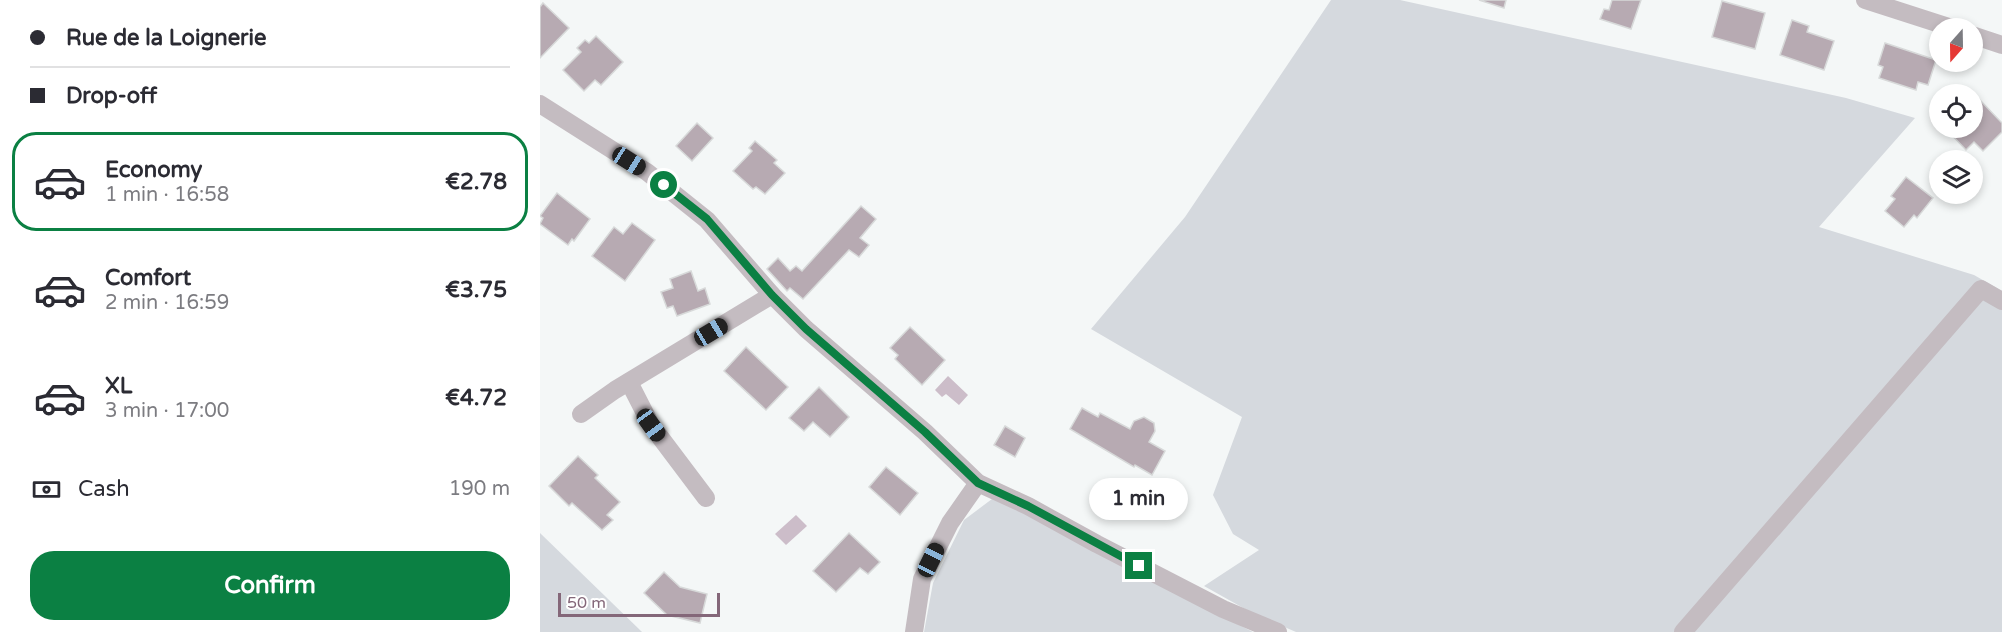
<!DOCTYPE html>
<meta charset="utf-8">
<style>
:root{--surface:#fff;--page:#f2f2f3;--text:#2b2b33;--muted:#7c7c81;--line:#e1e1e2;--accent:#0b8043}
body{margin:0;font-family:"Varela Round",sans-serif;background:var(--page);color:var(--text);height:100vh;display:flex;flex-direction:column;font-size:22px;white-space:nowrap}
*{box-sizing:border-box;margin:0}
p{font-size:20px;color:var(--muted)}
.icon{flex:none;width:33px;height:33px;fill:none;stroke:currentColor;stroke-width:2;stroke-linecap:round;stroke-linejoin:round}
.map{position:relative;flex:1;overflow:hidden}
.sheet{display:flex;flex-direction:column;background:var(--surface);width:540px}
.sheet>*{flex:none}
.hud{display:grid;align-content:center;height:132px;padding:0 30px;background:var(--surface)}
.needle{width:39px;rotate:200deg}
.controls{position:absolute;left:1389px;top:18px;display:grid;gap:12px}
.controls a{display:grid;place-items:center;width:54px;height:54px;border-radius:50%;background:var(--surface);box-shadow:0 3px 9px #0003;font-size:30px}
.scale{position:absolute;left:18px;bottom:15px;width:162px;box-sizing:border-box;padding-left:6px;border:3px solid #846779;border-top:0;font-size:16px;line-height:21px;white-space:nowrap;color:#846779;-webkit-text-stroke:4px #fff;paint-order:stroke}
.end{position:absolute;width:27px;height:27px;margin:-14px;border:8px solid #0b8043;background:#fff;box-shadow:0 0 0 3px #fff}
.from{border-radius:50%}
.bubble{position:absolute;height:42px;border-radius:21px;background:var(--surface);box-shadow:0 3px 9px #0003;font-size:20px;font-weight:800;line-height:42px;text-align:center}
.car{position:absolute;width:18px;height:36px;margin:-18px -9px;border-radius:8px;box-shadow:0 0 4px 2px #0007;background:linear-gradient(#222 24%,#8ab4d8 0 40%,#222 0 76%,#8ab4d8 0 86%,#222 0)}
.hud b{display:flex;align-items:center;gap:21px;height:57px;font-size:22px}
.hud b+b{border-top:2px solid var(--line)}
.hud i{width:15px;height:15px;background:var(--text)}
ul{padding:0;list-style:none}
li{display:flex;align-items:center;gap:18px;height:99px;margin:0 12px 9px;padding:0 18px;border:3px solid transparent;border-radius:24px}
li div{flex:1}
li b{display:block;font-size:22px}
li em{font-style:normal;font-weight:800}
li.active{border-color:var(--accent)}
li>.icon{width:54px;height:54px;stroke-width:1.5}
.pay{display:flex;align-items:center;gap:15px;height:66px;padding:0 30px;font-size:22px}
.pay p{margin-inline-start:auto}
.button{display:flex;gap:12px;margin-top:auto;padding:12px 30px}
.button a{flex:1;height:69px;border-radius:24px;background:var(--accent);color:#fff;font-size:24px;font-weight:800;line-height:69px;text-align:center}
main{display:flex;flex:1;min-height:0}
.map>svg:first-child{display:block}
.green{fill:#d5d9de}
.water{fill:#ccbdc9}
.building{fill:#b7aab2;stroke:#d7d9d9;stroke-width:1.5}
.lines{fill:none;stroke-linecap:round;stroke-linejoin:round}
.street{stroke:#c4bcc1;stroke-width:18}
.route{stroke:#0b8043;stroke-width:8}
</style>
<main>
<section class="sheet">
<div class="hud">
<b><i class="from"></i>Rue de la Loignerie</b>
<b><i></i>Drop-off</b>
</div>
<ul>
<li class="active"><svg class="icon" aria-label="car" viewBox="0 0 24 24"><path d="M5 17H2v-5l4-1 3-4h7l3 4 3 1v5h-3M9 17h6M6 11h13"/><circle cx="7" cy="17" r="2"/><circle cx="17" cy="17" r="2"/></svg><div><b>Economy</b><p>1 min · 16:58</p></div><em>€2.78</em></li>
<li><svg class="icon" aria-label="car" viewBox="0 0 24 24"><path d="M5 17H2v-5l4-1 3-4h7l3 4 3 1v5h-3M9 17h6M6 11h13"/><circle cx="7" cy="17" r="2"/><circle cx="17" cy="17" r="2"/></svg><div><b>Comfort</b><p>2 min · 16:59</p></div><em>€3.75</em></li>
<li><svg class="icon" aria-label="car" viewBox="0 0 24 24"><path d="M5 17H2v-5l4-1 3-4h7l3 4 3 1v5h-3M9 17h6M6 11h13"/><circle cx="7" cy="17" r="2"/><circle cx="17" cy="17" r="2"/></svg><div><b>XL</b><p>3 min · 17:00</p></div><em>€4.72</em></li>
</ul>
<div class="pay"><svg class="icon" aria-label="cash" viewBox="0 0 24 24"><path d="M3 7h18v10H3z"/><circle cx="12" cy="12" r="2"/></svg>Cash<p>190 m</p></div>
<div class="button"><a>Confirm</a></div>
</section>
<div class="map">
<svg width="1462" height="632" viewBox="0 0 1462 632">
<rect width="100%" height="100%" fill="#f4f7f7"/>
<g class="green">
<path d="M 791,0 L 860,0 L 1306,98 L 1375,118 L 1279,227 L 1434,275 L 1462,291 L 1462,632 L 756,632 L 714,614 L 664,586 L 719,550 L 693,534 L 673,495 L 702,417 L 551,329 L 645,217 Z"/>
<path d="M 452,499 L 478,506 L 559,554 L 713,632 L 384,632 L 393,583 L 424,520 Z"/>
<path d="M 0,533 L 102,632 L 0,632 Z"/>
</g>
<g class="water">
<path d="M 408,376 L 428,395 L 419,405 L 406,394 L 402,397 L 395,390 Z"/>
<path d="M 256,515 L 267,526 L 246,545 L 235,534 Z"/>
</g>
<g class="building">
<path d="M 939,0 L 966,0 L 964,8 Z"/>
<path d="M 1072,0 L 1101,0 L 1091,29 L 1060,19 L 1064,9 L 1069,10 Z"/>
<path d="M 1182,1 L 1225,13 L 1215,49 L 1172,37 Z"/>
<path d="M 3,3 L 29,28 L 0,58 L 0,7 Z"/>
<path d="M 1252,20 L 1269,26 L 1267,32 L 1294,41 L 1284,70 L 1240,55 Z"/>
<path d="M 56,36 L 83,62 L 61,85 L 55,80 L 44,91 L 23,70 L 41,52 L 37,48 L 45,40 L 49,43 Z"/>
<path d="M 1345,43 L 1396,60 L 1388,85 L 1378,82 L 1376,90 L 1339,78 L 1343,67 L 1338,65 Z"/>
<path d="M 1438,98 L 1462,123 L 1462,132 L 1443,151 L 1434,142 L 1426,150 L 1406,129 L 1408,128 L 1432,128 L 1432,104 Z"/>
<path d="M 157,123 L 173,138 L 152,161 L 136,146 Z"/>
<path d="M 215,141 L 237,160 L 234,163 L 245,173 L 225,194 L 216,187 L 213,189 L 193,171 L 212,151 L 209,148 Z"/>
<path d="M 1366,177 L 1393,198 L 1377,218 L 1374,215 L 1364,227 L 1345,211 L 1355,199 L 1351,196 Z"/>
<path d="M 17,193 L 50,219 L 34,241 L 32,239 L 28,245 L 0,224 L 3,218 L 0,216 Z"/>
<path d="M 321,206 L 336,219 L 320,238 L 329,245 L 319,257 L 309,250 L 263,299 L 250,288 L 247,291 L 227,269 L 238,258 L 250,271 L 256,266 L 262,271 Z"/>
<path d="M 92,223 L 115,240 L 85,281 L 52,256 L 74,227 L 83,234 Z"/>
<path d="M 151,271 L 158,291 L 165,288 L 170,304 L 137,316 L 133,306 L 127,308 L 121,292 L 133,288 L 130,279 Z"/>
<path d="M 370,327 L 405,360 L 382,385 L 355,359 L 358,355 L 350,348 Z"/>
<path d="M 206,347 L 248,387 L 226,410 L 184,371 Z"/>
<path d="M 279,387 L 309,417 L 290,437 L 273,422 L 264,431 L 249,418 Z"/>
<path d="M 542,408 L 558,417 L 560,413 L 590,429 L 594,421 L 604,417 L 614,423 L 615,431 L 609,442 L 625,451 L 612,475 L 595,465 L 594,467 L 530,429 Z"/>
<path d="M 465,426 L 485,438 L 475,457 L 454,445 Z"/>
<path d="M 38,456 L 58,475 L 55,478 L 80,502 L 67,515 L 73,520 L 62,530 L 32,503 L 29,506 L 9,486 Z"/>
<path d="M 346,467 L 378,493 L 360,515 L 329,487 Z"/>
<path d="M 309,533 L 340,562 L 328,574 L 320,568 L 296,592 L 273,571 Z"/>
<path d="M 124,572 L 140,587 L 167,594 L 160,623 L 127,615 L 104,593 Z"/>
</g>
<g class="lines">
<g class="street">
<path d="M 1325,0 L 1412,28"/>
<path d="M 1432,35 L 1462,45"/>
<path d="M 0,104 L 107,172 L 167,220 L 232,295 L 266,329 L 385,432 L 438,483 L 488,506 L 557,544 L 683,609 L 738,632"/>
<path d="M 89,382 L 111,425 L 166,498"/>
<path d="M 41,414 L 75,390 L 232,295"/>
<path d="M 374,632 L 382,579 L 410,523 L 438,483"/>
<path d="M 1143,632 L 1441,289 L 1462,301"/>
</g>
</g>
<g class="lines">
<path class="route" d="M 124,185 L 167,219 L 232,295 L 266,329 L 385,432 L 438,483 L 488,506 L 599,566"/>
</g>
</svg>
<div class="controls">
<a><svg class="needle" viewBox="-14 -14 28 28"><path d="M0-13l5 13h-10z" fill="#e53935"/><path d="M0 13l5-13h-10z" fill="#7c7c81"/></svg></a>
<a><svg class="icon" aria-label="locate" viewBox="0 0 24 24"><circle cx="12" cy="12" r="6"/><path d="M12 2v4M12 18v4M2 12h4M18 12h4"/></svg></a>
<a><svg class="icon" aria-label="layers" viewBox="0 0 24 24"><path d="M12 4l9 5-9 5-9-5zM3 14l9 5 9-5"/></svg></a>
</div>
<div class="scale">50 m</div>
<i class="end from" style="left:124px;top:185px"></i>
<i class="end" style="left:599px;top:566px"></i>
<div class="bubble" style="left:549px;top:478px;width:99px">1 min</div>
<i class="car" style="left:89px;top:161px;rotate:122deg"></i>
<i class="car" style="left:171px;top:332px;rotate:59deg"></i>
<i class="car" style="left:111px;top:425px;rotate:144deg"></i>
<i class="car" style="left:391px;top:560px;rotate:26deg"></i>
</div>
</main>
